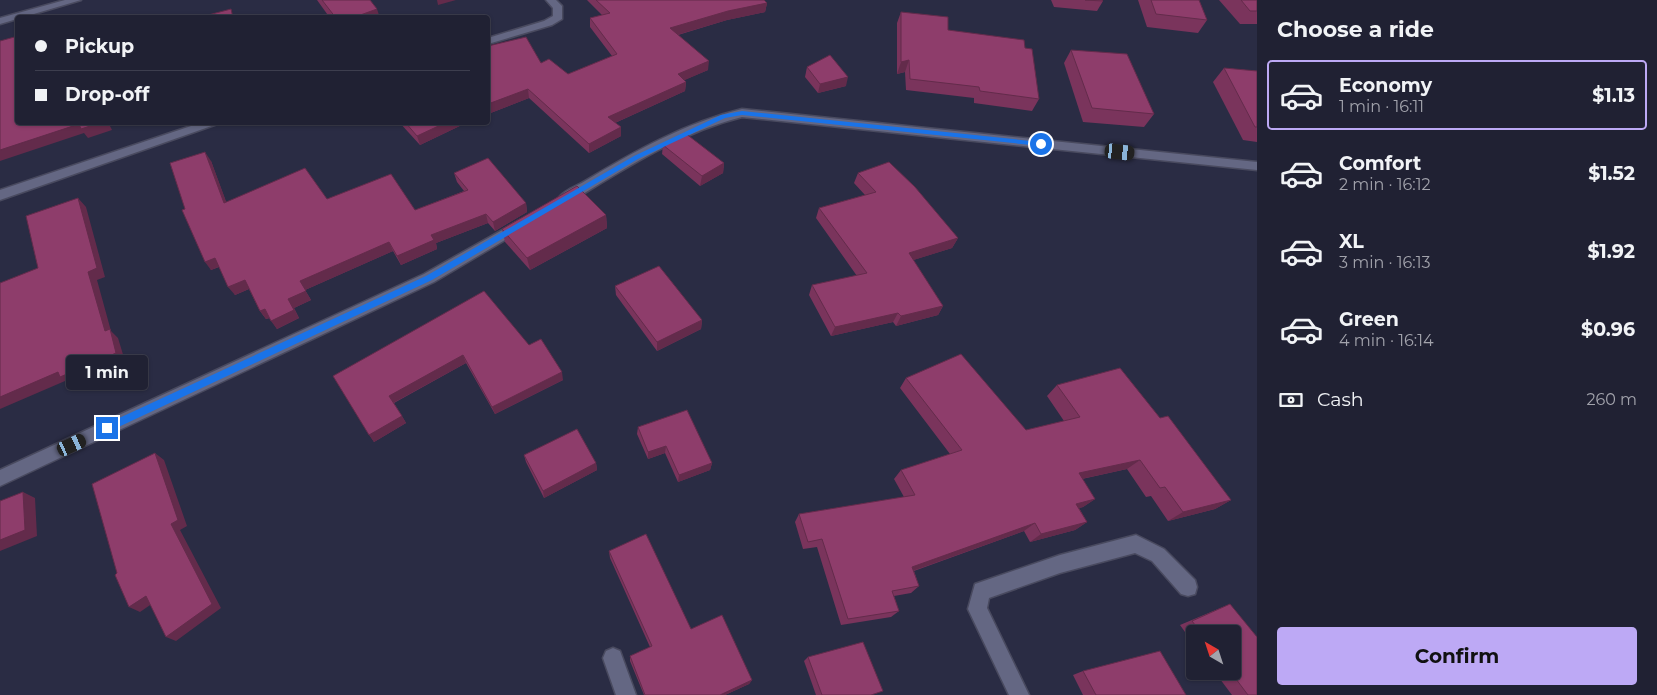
<!DOCTYPE html>
<meta charset="utf-8">
<style>
:root{--surface:#202133;--page:#28293b;--text:#f1f3f6;--muted:#a2a3ac;--line:#3d3e4e;--accent:#bda9f5}
body{margin:0;font-family:Montserrat,sans-serif;background:var(--page);color:var(--text);height:100vh;display:flex;flex-direction:column;font-size:19px;white-space:nowrap}
*{box-sizing:border-box;margin:0}
p{font-size:16px;color:var(--muted)}
.icon{flex:none;width:28px;height:28px;fill:none;stroke:currentColor;stroke-width:2;stroke-linecap:round;stroke-linejoin:round}
.map{position:relative;flex:1;overflow:hidden}
.details{display:flex;flex-direction:column;background:var(--surface);width:400px}
.details>*{flex:none}
.hud{position:absolute;left:15px;top:15px;width:475px;height:110px;border-radius:5px;box-shadow:0 1px 4px #0004,0 0 0 1px var(--line);display:grid;align-content:center;height:110px;padding:0 20px;background:var(--surface)}
.needle{width:32px;rotate:321deg}
.tools{position:absolute;left:1186px;top:625px;display:grid;gap:10px}
.tools a{display:grid;place-items:center;width:55px;height:55px;border-radius:5px;background:var(--surface);box-shadow:0 1px 4px #0004,0 0 0 1px var(--line);font-size:25px}
.end{position:absolute;width:22px;height:22px;margin:-11px;border:6px solid #1a73e8;background:#fff;box-shadow:0 0 0 2px #fff}
.from{border-radius:50%}
.bubble{position:absolute;height:35px;border-radius:5px;background:var(--surface);box-shadow:0 1px 4px #0004,0 0 0 1px var(--line);font-size:16px;font-weight:700;line-height:35px;text-align:center}
.car{position:absolute;width:15px;height:30px;margin:-15px -8px;border-radius:6px;box-shadow:0 0 4px 1px #0007;background:linear-gradient(#222 24%,#8ab4d8 0 40%,#222 0 76%,#8ab4d8 0 86%,#222 0)}
.hud b{display:flex;align-items:center;gap:18px;height:48px;font-size:19px}
.hud b+b{border-top:1px solid var(--line)}
.hud i{width:12px;height:12px;background:var(--text)}
ul{padding:0;list-style:none}
li{display:flex;align-items:center;gap:15px;height:70px;margin:0 10px 8px;padding:0 10px;border:2px solid transparent;border-radius:5px}
li div{flex:1}
li b{display:block;font-size:19px}
li em{font-style:normal;font-weight:700}
li.active{border-color:var(--accent)}
li>.icon{width:45px;height:45px;stroke-width:1.5}
h2{padding:0 20px;font-size:22px;line-height:60px}
.pay{display:flex;align-items:center;gap:12px;height:55px;padding:0 20px;font-size:19px}
.pay p{margin-inline-start:auto}
.cta{display:flex;gap:10px;margin-top:auto;padding:10px 20px}
.cta a{flex:1;height:58px;border-radius:5px;background:var(--accent);color:#111;font-size:20px;font-weight:700;line-height:58px;text-align:center}
main{display:flex;flex:1;min-height:0}
.map>svg:first-child{display:block}
.lines{fill:none;stroke-linecap:round;stroke-linejoin:round}
.street-casing{stroke:#494a5f;stroke-width:3}
.street{fill:#646783;fill-rule:evenodd}
.wall{fill:#7a345c}
.shaded-wall{fill:#632b4b}
.building{fill:#8e3d6b;stroke:#632b4b}
.route{fill:#1a73e8}
</style>
<main>
<div class="map">
<svg width="1257" height="695" viewBox="0 0 1257 695">
<rect width="100%" height="100%" fill="#2a2c44"/>
<g class="lines">
<g class="street-casing">
<g id="street">
<path d="M 65,0 L 81,0 L 0,24 L 0,18 Z"/>
<path d="M 546,0 L 556,0 L 562,6 L 562,19 L 552,25 L 488,44 L 488,38 L 544,21 L 553,16 L 553,8 Z"/>
<path d="M 742,109 L 1257,162 L 1257,170 L 742,117 C 678,133 623,170 568,203 L 558,203 L 557,200 C 562,191 577,186 585,181 C 635,151 685,123 742,109 Z"/>
<path d="M 203,122 L 223,122 L 0,200 L 0,190 Z"/>
<path d="M 520,220 L 527,225 L 525,228 L 434,282 L 0,486 L 0,470 L 424,274 Z"/>
<path d="M 1136,535 L 1164,549 L 1195,580 L 1197,587 L 1195,594 L 1188,596 L 1181,594 L 1152,561 L 1135,553 L 1060,573 L 989,598 L 987,608 L 1029,695 L 1009,695 L 968,609 L 975,584 L 1060,555 Z"/>
<path d="M 613,648 L 620,651 L 636,695 L 616,695 L 603,658 L 606,651 Z"/>
</g>
</g>
<use href="#street" class="street"/>
</g>
<g class="wall">
<path d="M 317,0 L 370,0 L 380,18 L 330,18 Z"/>
<path d="M 587,0 L 764,0 L 767,3 L 765,12 L 727,20 L 678,35 L 708,70 L 684,80 L 686,82 L 685,91 L 615,123 L 621,127 L 621,136 L 589,153 L 529,98 L 488,114 L 541,63 L 568,74 L 612,56 L 590,27 L 590,18 L 602,15 Z"/>
<path d="M 1051,0 L 1102,0 L 1103,1 L 1097,11 L 1054,7 Z"/>
<path d="M 1138,0 L 1199,0 L 1207,20 L 1198,33 L 1147,27 Z"/>
<path d="M 1219,0 L 1257,0 L 1257,24 L 1240,24 Z"/>
<path d="M 901,12 L 948,30 L 1025,48 L 1039,99 L 1032,111 L 974,103 L 974,98 L 906,90 L 905,72 L 897,74 L 897,23 Z"/>
<path d="M 1071,50 L 1154,114 L 1144,127 L 1083,122 L 1064,63 Z"/>
<path d="M 807,67 L 846,86 L 818,93 L 805,77 Z"/>
<path d="M 1224,68 L 1257,71 L 1257,142 L 1243,140 L 1213,82 Z"/>
<path d="M 399,122 L 468,122 L 420,145 Z"/>
<path d="M 663,145 L 724,163 L 723,173 L 700,186 L 662,154 Z"/>
<path d="M 211,161 L 226,202 L 327,199 L 415,210 L 464,191 L 457,182 L 454,173 L 526,203 L 527,212 L 495,231 L 488,223 L 436,243 L 437,249 L 401,265 L 393,251 L 305,290 L 311,300 L 294,308 L 299,318 L 277,329 L 270,318 L 266,319 L 260,311 L 249,289 L 235,295 L 219,267 L 211,270 L 185,209 Z"/>
<path d="M 858,173 L 958,238 L 952,248 L 913,260 L 943,306 L 938,315 L 896,326 L 893,322 L 831,336 L 809,295 L 812,285 L 857,276 L 816,218 L 819,208 L 865,195 L 854,183 Z"/>
<path d="M 606,215 L 607,228 L 530,270 L 505,242 L 502,229 Z"/>
<path d="M 615,286 L 702,320 L 701,329 L 657,351 L 616,295 Z"/>
<path d="M 529,345 L 563,380 L 495,414 L 466,363 L 394,403 L 406,423 L 374,442 L 333,376 Z"/>
<path d="M 906,378 L 1026,430 L 1064,421 L 1047,396 L 1057,385 L 1160,418 L 1231,500 L 1215,509 L 1168,521 L 1151,496 L 1146,497 L 1127,469 L 1082,479 L 1095,499 L 1083,507 L 1079,508 L 1087,522 L 1075,530 L 1030,542 L 1024,531 L 914,571 L 919,586 L 911,593 L 894,596 L 899,611 L 891,617 L 841,625 L 817,547 L 803,549 L 795,522 L 799,514 L 904,497 L 894,479 L 901,470 L 950,454 L 900,388 Z"/>
<path d="M 638,427 L 712,463 L 710,470 L 678,482 L 665,453 L 648,459 L 637,434 Z"/>
<path d="M 524,455 L 596,463 L 597,470 L 544,498 L 526,462 Z"/>
<path d="M 609,551 L 691,629 L 752,680 L 749,684 L 725,695 L 644,695 L 630,661 L 630,656 L 650,647 L 610,558 Z"/>
<path d="M 1230,604 L 1257,695 L 1232,695 L 1214,671 L 1232,671 L 1232,634 L 1195,634 L 1195,646 L 1180,625 L 1218,609 Z"/>
<path d="M 808,657 L 877,694 L 816,695 L 804,661 Z"/>
<path d="M 1083,671 L 1186,695 L 1083,695 L 1073,675 Z"/>
</g>
<g class="shaded-wall">
<path d="M 437,0 L 456,0 L 438,5 Z"/>
<path d="M 767,3 L 765,12 L 727,20 L 670,37 L 670,28 L 728,11 Z"/>
<path d="M 377,9 L 380,18 L 352,18 Z"/>
<path d="M 909,60 L 905,72 L 897,74 L 901,62 Z"/>
<path d="M 709,61 L 708,70 L 678,83 L 678,74 Z"/>
<path d="M 848,77 L 846,86 L 818,93 L 820,84 Z"/>
<path d="M 686,82 L 685,91 L 608,126 L 608,117 Z"/>
<path d="M 528,89 L 529,98 L 488,114 L 488,104 Z"/>
<path d="M 102,122 L 121,122 L 110,126 L 112,130 L 88,138 L 84,133 L 0,161 L 0,150 L 79,124 Z"/>
<path d="M 447,122 L 468,122 L 420,145 L 417,136 Z"/>
<path d="M 621,127 L 621,136 L 589,153 L 589,144 Z"/>
<path d="M 205,152 L 211,161 L 230,212 L 224,203 Z"/>
<path d="M 724,163 L 723,173 L 700,186 L 702,176 Z"/>
<path d="M 78,198 L 86,207 L 105,277 L 97,280 L 111,331 L 118,338 L 125,361 L 70,385 L 65,381 L 0,409 L 0,397 L 88,272 Z"/>
<path d="M 526,203 L 527,212 L 495,231 L 493,222 Z"/>
<path d="M 486,214 L 488,223 L 436,243 L 437,249 L 401,265 L 397,256 L 431,235 Z"/>
<path d="M 606,215 L 607,228 L 530,270 L 527,258 Z"/>
<path d="M 958,238 L 952,248 L 904,263 L 909,253 Z"/>
<path d="M 389,242 L 393,251 L 305,290 L 311,300 L 294,308 L 299,318 L 277,329 L 271,321 L 288,299 L 300,281 Z"/>
<path d="M 215,258 L 221,266 L 211,270 L 205,262 Z"/>
<path d="M 245,280 L 251,288 L 235,295 L 228,287 Z"/>
<path d="M 943,306 L 938,315 L 896,326 L 901,316 Z"/>
<path d="M 265,309 L 271,317 L 266,319 L 260,311 Z"/>
<path d="M 898,313 L 893,322 L 831,336 L 835,327 Z"/>
<path d="M 702,320 L 701,329 L 657,351 L 657,342 Z"/>
<path d="M 463,355 L 466,363 L 393,403 L 389,396 Z"/>
<path d="M 562,372 L 563,380 L 495,414 L 492,407 Z"/>
<path d="M 402,416 L 406,423 L 374,442 L 369,435 Z"/>
<path d="M 666,446 L 665,453 L 648,459 L 648,452 Z"/>
<path d="M 155,453 L 164,460 L 187,526 L 180,530 L 221,608 L 176,641 L 166,637 L 171,524 Z"/>
<path d="M 1140,460 L 1127,469 L 1067,482 L 1079,473 Z"/>
<path d="M 596,463 L 597,470 L 544,498 L 543,491 Z"/>
<path d="M 712,463 L 710,470 L 678,482 L 679,475 Z"/>
<path d="M 23,492 L 35,498 L 37,536 L 0,551 L 0,540 Z"/>
<path d="M 1095,499 L 1083,507 L 1064,513 L 1076,504 Z"/>
<path d="M 1231,500 L 1215,509 L 1168,521 L 1183,512 Z"/>
<path d="M 1087,522 L 1075,530 L 1030,542 L 1041,534 Z"/>
<path d="M 1035,523 L 1024,531 L 904,574 L 912,567 Z"/>
<path d="M 146,596 L 156,601 L 140,612 L 129,607 Z"/>
<path d="M 752,680 L 749,684 L 725,695 L 720,695 Z"/>
</g>
<g class="building">
<path d="M 322,0 L 370,0 L 377,9 L 352,18 L 336,18 Z"/>
<path d="M 596,0 L 764,0 L 767,3 L 728,11 L 670,28 L 709,61 L 678,74 L 686,82 L 608,117 L 621,127 L 589,144 L 528,89 L 488,104 L 488,46 L 526,37 L 541,63 L 549,59 L 568,74 L 617,54 L 590,18 L 610,13 Z"/>
<path d="M 1085,0 L 1102,0 L 1103,1 Z"/>
<path d="M 1151,0 L 1199,0 L 1207,20 L 1156,14 Z"/>
<path d="M 1241,0 L 1257,0 L 1257,11 L 1250,11 Z"/>
<path d="M 231,9 L 233,18 L 197,18 Z"/>
<path d="M 901,12 L 948,17 L 948,30 L 1024,40 L 1025,48 L 1032,49 L 1039,99 L 980,91 L 979,87 L 910,79 L 909,60 L 901,62 Z"/>
<path d="M 18,36 L 18,122 L 102,122 L 81,129 L 79,124 L 0,150 L 0,41 Z"/>
<path d="M 1071,50 L 1127,54 L 1154,114 L 1092,108 Z"/>
<path d="M 830,55 L 848,77 L 820,84 L 807,67 Z"/>
<path d="M 1224,68 L 1257,71 L 1257,127 L 1255,127 Z"/>
<path d="M 405,122 L 447,122 L 417,136 Z"/>
<path d="M 685,133 L 724,163 L 702,176 L 663,145 Z"/>
<path d="M 205,152 L 224,203 L 305,168 L 327,199 L 391,174 L 415,210 L 468,190 L 454,173 L 488,158 L 526,203 L 493,222 L 486,214 L 431,235 L 434,240 L 397,256 L 389,242 L 300,281 L 306,291 L 288,299 L 294,310 L 271,321 L 265,309 L 260,311 L 245,280 L 228,287 L 215,258 L 205,262 L 182,210 L 185,209 L 170,163 Z"/>
<path d="M 889,162 L 915,187 L 958,238 L 909,253 L 943,306 L 901,316 L 898,313 L 835,327 L 812,285 L 867,273 L 819,208 L 876,192 L 858,173 Z"/>
<path d="M 577,186 L 606,215 L 527,258 L 502,229 Z"/>
<path d="M 78,198 L 97,268 L 88,272 L 105,331 L 110,329 L 116,353 L 60,377 L 58,372 L 0,397 L 0,283 L 38,268 L 26,216 Z"/>
<path d="M 659,266 L 702,320 L 657,342 L 615,286 Z"/>
<path d="M 484,291 L 529,345 L 541,339 L 562,372 L 492,407 L 463,355 L 389,396 L 402,416 L 369,435 L 333,376 Z"/>
<path d="M 961,354 L 1026,430 L 1080,417 L 1057,385 L 1120,368 L 1160,418 L 1168,416 L 1231,500 L 1183,512 L 1165,487 L 1160,488 L 1140,460 L 1079,473 L 1095,499 L 1076,504 L 1087,522 L 1041,534 L 1035,523 L 912,567 L 919,586 L 892,591 L 899,611 L 848,619 L 822,539 L 808,542 L 799,514 L 915,495 L 901,470 L 962,450 L 906,378 Z"/>
<path d="M 687,410 L 712,463 L 679,475 L 666,446 L 648,452 L 638,427 Z"/>
<path d="M 577,429 L 596,463 L 543,491 L 524,455 Z"/>
<path d="M 155,453 L 178,520 L 171,524 L 212,604 L 166,637 L 146,596 L 129,607 L 115,575 L 117,573 L 92,484 Z"/>
<path d="M 23,492 L 25,530 L 0,540 L 0,501 Z"/>
<path d="M 646,534 L 691,629 L 722,615 L 752,680 L 720,695 L 645,695 L 630,656 L 652,646 L 609,551 Z"/>
<path d="M 1230,604 L 1257,637 L 1257,695 L 1248,695 L 1230,671 L 1232,671 L 1232,634 L 1202,634 L 1192,621 Z"/>
<path d="M 863,642 L 883,691 L 871,695 L 822,695 L 808,657 Z"/>
<path d="M 1160,651 L 1186,695 L 1096,695 L 1083,671 Z"/>
</g>
<path class="route" d="M 742,111 L 1041,142 L 1044,144 L 1041,146 L 742,115 L 725,118 L 638,159 L 432,280 L 110,431 L 104,431 L 104,425 L 426,276 L 634,156 L 721,115 Z"/>
</svg>
<div class="tools">
<a><svg class="needle" viewBox="-14 -14 28 28"><path d="M0-13l5 13h-10z" fill="#e53935"/><path d="M0 13l5-13h-10z" fill="#a2a3ac"/></svg></a>
</div>
<i class="end from" style="left:1041px;top:144px"></i>
<i class="end" style="left:107px;top:428px"></i>
<div class="bubble" style="left:66px;top:355px;width:82px">1 min</div>
<i class="car" style="left:1120px;top:152px;rotate:96deg"></i>
<i class="car" style="left:72px;top:445px;rotate:65deg"></i>
<div class="hud">
<b><i class="from"></i>Pickup</b>
<b><i></i>Drop-off</b>
</div>
</div>
<section class="details">
<h2>Choose a ride</h2>
<ul>
<li class="active"><svg class="icon" aria-label="car" viewBox="0 0 24 24"><path d="M5 17H2v-5l4-1 3-4h7l3 4 3 1v5h-3M9 17h6M6 11h13"/><circle cx="7" cy="17" r="2"/><circle cx="17" cy="17" r="2"/></svg><div><b>Economy</b><p>1 min · 16:11</p></div><em>$1.13</em></li>
<li><svg class="icon" aria-label="car" viewBox="0 0 24 24"><path d="M5 17H2v-5l4-1 3-4h7l3 4 3 1v5h-3M9 17h6M6 11h13"/><circle cx="7" cy="17" r="2"/><circle cx="17" cy="17" r="2"/></svg><div><b>Comfort</b><p>2 min · 16:12</p></div><em>$1.52</em></li>
<li><svg class="icon" aria-label="car" viewBox="0 0 24 24"><path d="M5 17H2v-5l4-1 3-4h7l3 4 3 1v5h-3M9 17h6M6 11h13"/><circle cx="7" cy="17" r="2"/><circle cx="17" cy="17" r="2"/></svg><div><b>XL</b><p>3 min · 16:13</p></div><em>$1.92</em></li>
<li><svg class="icon" aria-label="car" viewBox="0 0 24 24"><path d="M5 17H2v-5l4-1 3-4h7l3 4 3 1v5h-3M9 17h6M6 11h13"/><circle cx="7" cy="17" r="2"/><circle cx="17" cy="17" r="2"/></svg><div><b>Green</b><p>4 min · 16:14</p></div><em>$0.96</em></li>
</ul>
<div class="pay"><svg class="icon" aria-label="cash" viewBox="0 0 24 24"><path d="M3 7h18v10H3z"/><circle cx="12" cy="12" r="2"/></svg>Cash<p>260 m</p></div>
<div class="cta"><a>Confirm</a></div>
</section>
</main>
